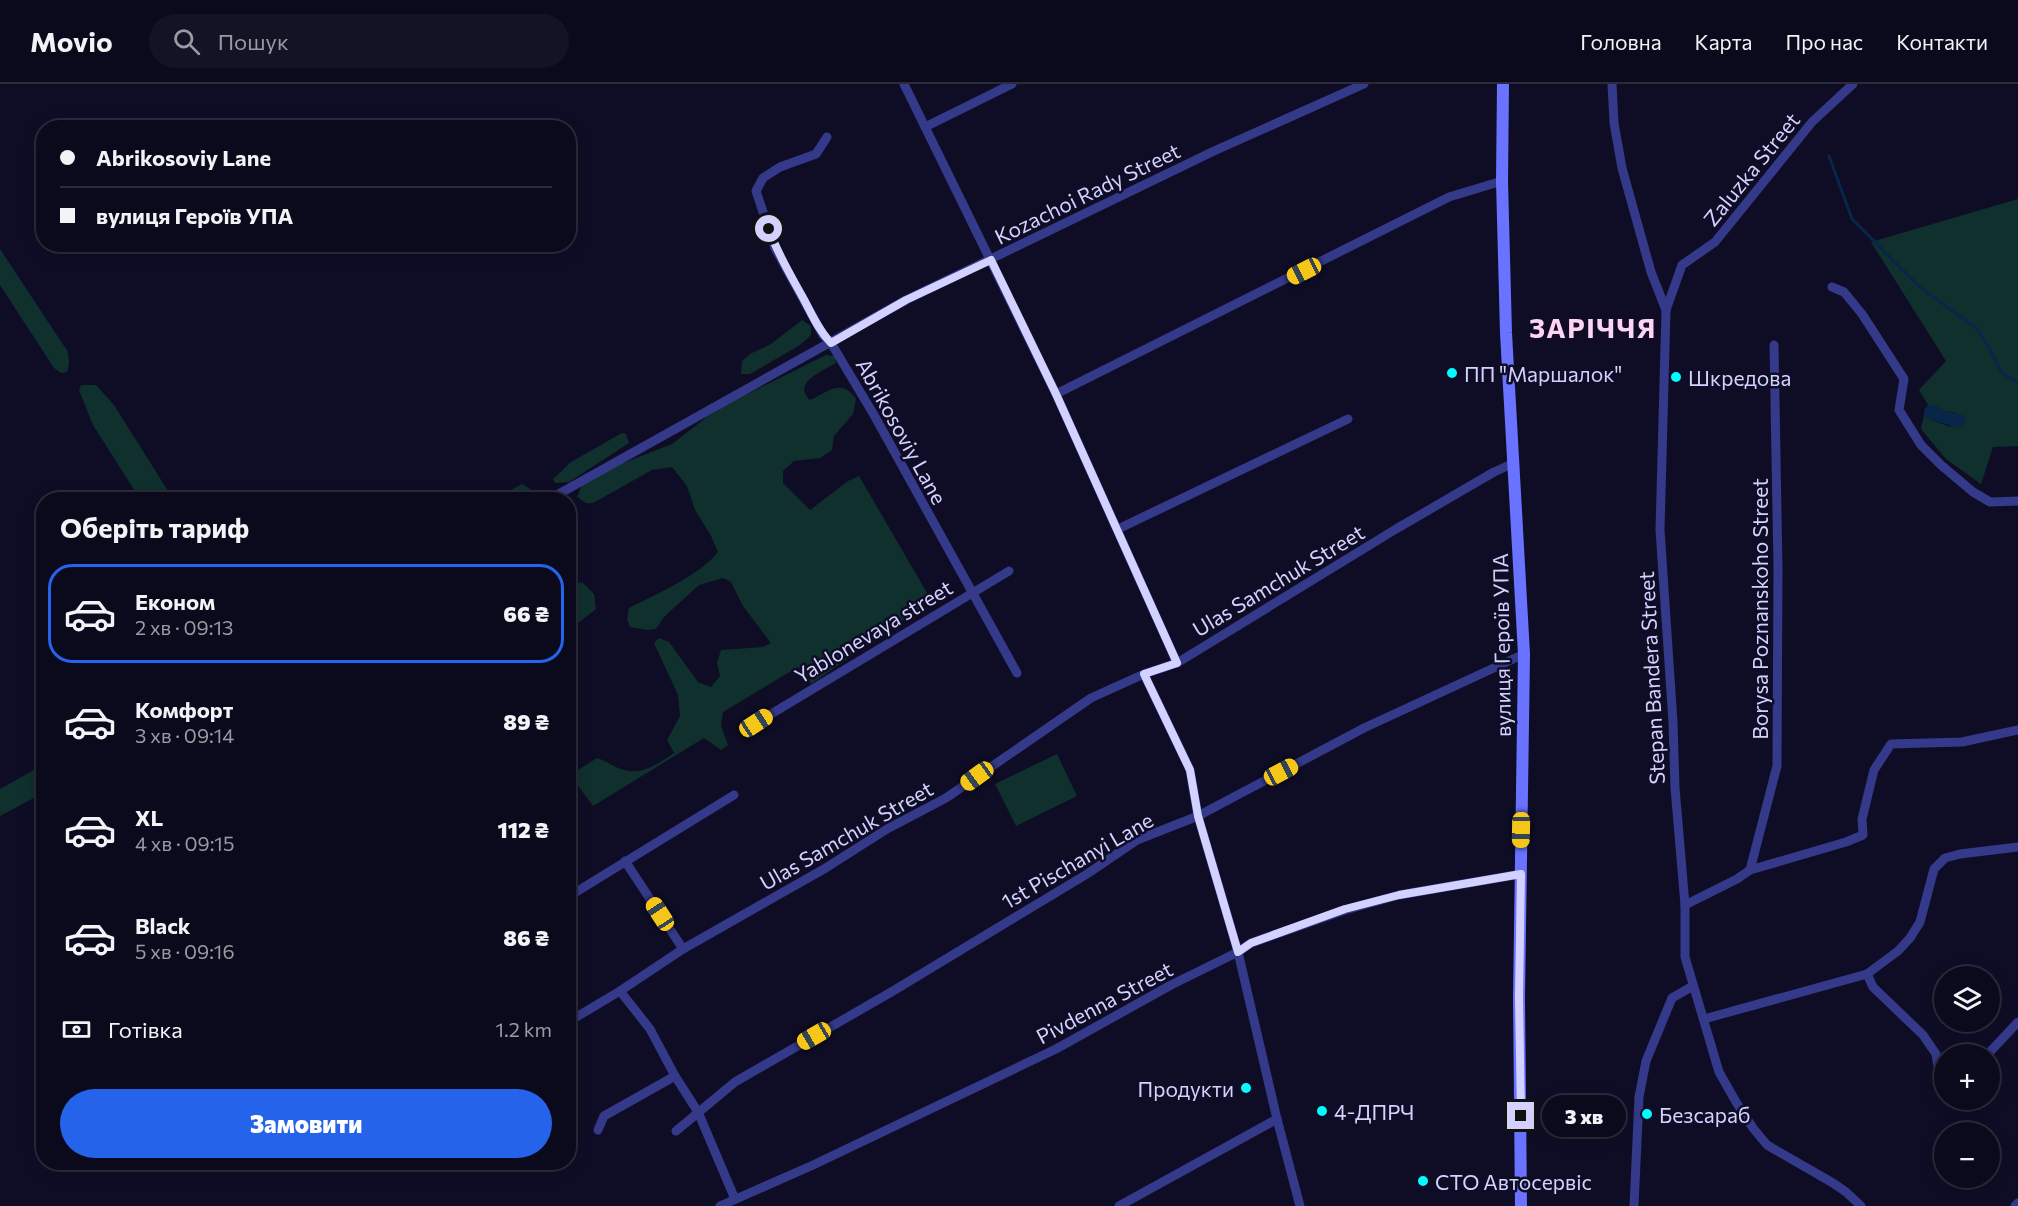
<!DOCTYPE html>
<html lang="uk">
<meta charset="utf-8">
<style>
:root{--surface:#0b0a1c;--page:#141325;--text:#f1f3f6;--muted:#9a9aa3;--line:#2b2b3b;--accent:#2563eb}
body{margin:0;font-family:Commissioner,sans-serif;background:var(--page);color:var(--text);height:100vh;display:flex;flex-direction:column;font-size:22px;white-space:nowrap}
*{box-sizing:border-box;margin:0}
p{font-size:20px;color:var(--muted)}
.icon{flex:none;width:33px;height:33px;fill:none;stroke:currentColor;stroke-width:2;stroke-linecap:round;stroke-linejoin:round}
.map{position:relative;flex:1;overflow:hidden}
.drawer{position:absolute;left:36px;top:408px;width:540px;height:678px;display:flex;flex-direction:column;background:var(--surface);border-radius:24px;box-shadow:0 3px 15px #0003,0 0 0 2px var(--line)}
.drawer>*{flex:none}
.hud{position:absolute;left:36px;top:36px;width:540px;height:132px;border-radius:24px;box-shadow:0 3px 15px #0003,0 0 0 2px var(--line);display:grid;align-content:center;height:132px;padding:0 24px;background:var(--surface)}
.fabs{position:absolute;left:1934px;top:882px;display:grid;gap:12px}
.fabs a{display:grid;place-items:center;width:66px;height:66px;border-radius:50%;background:var(--surface);box-shadow:0 3px 15px #0003,0 0 0 2px var(--line);font-size:30px}
.end{position:absolute;width:27px;height:27px;margin:-14px;border:8px solid #d3d2ff;background:#111;box-shadow:0 0 0 3px #111}
.from{border-radius:50%}
.bubble{position:absolute;height:42px;border-radius:21px;background:var(--surface);box-shadow:0 3px 15px #0003,0 0 0 2px var(--line);font-size:20px;font-weight:800;line-height:42px;text-align:center}
.car{position:absolute;width:18px;height:36px;margin:-18px -9px;border-radius:8px;box-shadow:0 0 4px 2px #0007;background:linear-gradient(#f5c518 24%,#345 0 40%,#f5c518 0 76%,#345 0 86%,#f5c518 0)}
.hud b{display:flex;align-items:center;gap:21px;height:57px;font-size:22px}
.hud b+b{border-top:2px solid var(--line)}
.hud i{width:15px;height:15px;background:var(--text)}
ul{padding:0;list-style:none}
li{display:flex;align-items:center;gap:18px;height:99px;margin:0 12px 9px;padding:0 12px;border:3px solid transparent;border-radius:24px}
li div{flex:1}
li b{display:block;font-size:22px}
li em{font-style:normal;font-weight:800}
li.current{border-color:var(--accent)}
li>.icon{width:54px;height:54px;stroke-width:1.5}
h2{padding:0 24px;font-size:27px;line-height:72px}
.pay{display:flex;align-items:center;gap:15px;height:66px;padding:0 24px;font-size:22px}
.pay p{margin-inline-start:auto}
.button{display:flex;gap:12px;margin-top:auto;padding:12px 24px}
.button a{flex:1;height:69px;border-radius:36px;background:var(--accent);color:#fff;font-size:24px;font-weight:800;line-height:69px;text-align:center}
header{display:flex;align-items:center;gap:36px;box-sizing:border-box;height:84px;padding:0 30px;background:var(--surface);border-bottom:2px solid var(--line)}
header strong{font-size:28px}
nav{display:flex;gap:33px;margin-inline-start:auto;font-size:21px}
.search{width:420px;height:54px;background:var(--page);display:flex;align-items:center;gap:15px;box-sizing:border-box;padding:0 21px;border-radius:33px;color:var(--muted);font-size:22px}
.map>svg:first-child{display:block}
.green{fill:#0f302c}
.water{fill:#08264a}
.lines{fill:none;stroke-linecap:round;stroke-linejoin:round}
.stream{stroke:#08264a;stroke-width:3}
.street{stroke:#343989;stroke-width:9}
.secondary{stroke:#6973ff;stroke-width:12}
.route{stroke:#d3d2ff;stroke-width:8}
.poi-dot{fill:#00fcfd;stroke:#0f0d26;stroke-width:2}
.labels{text-anchor:middle;dominant-baseline:central;stroke-width:5;stroke-linejoin:round;paint-order:stroke}
.street-label{font-size:21px;fill:#d3d2ff;stroke:#0f0d26}
.poi-label{font-size:21px;fill:#d3d2ff;stroke:#0f0d26;text-anchor:start}
.district-label{font-size:27px;font-weight:bold;letter-spacing:1.5px;fill:#ffd4f3;stroke:#0f0d26}
</style>
<header>
<strong>Movio</strong>
<div class="search"><svg class="icon" aria-label="search" viewBox="0 0 24 24"><circle cx="10" cy="10" r="6"/><path d="M15 15l6 6"/></svg>Пошук</div>
<nav><a>Головна</a><a>Карта</a><a>Про нас</a><a>Контакти</a></nav>
</header>
<div class="map">
<svg width="2018" height="1122" viewBox="0 0 2018 1122">
<rect width="100%" height="100%" fill="#0f0d26"/>
<g class="green">
<path d="M 2018,115 L 2018,362 L 1993,363 L 1981,400 L 1946,375 L 1921,345 L 1924,331 C 1930,337 1942,339 1950,343 L 1956,329 L 1943,327 L 1935,321 L 1928,321 L 1919,306 L 1946,277 L 1871,158 Z"/>
<path d="M 0,165 L 68,268 L 69,280 L 67,288 L 61,289 L 54,284 L 0,201 Z"/>
<path d="M 802,236 L 811,242 L 811,251 L 800,261 L 750,290 L 741,290 L 742,277 L 750,270 L 771,260 Z"/>
<path d="M 826,271 L 835,272 L 836,279 C 824,286 791,299 810,316 C 827,309 841,293 856,315 L 853,330 L 834,352 L 832,366 L 820,374 L 794,377 L 783,387 L 783,399 L 810,426 L 848,397 L 859,392 L 930,514 L 915,528 L 811,600 L 798,583 L 723,628 L 721,642 L 728,661 L 721,666 L 704,654 L 593,722 L 570,691 L 597,674 C 607,677 615,684 624,686 C 645,691 658,679 674,669 L 667,656 L 680,632 L 678,611 L 654,559 L 659,554 L 669,558 L 698,598 L 711,603 L 720,592 L 717,579 L 721,566 L 763,563 L 771,559 L 743,522 L 731,498 L 723,494 L 699,501 L 664,533 L 656,545 L 647,546 L 630,543 L 627,535 L 629,524 C 655,511 700,491 718,468 L 711,452 L 695,426 L 687,402 L 672,383 L 652,386 L 593,419 L 586,419 L 577,413 L 582,401 L 608,385 L 672,360 L 707,333 L 727,320 Z"/>
<path d="M 81,301 L 96,301 L 114,321 L 173,415 L 140,415 L 93,341 L 79,306 Z"/>
<path d="M 622,349 L 626,350 L 629,359 L 569,398 L 555,399 L 553,395 L 571,378 Z"/>
<path d="M 522,400 L 529,404 L 538,414 L 494,415 Z"/>
<path d="M 582,498 L 594,510 L 596,525 L 569,546 L 569,509 L 577,499 Z"/>
<path d="M 1057,670 L 1077,712 L 1016,742 L 995,700 Z"/>
<path d="M 43,681 L 43,709 L 0,732 L 0,705 Z"/>
</g>
<path class="water" d="M 1928,321 L 1935,321 L 1943,327 L 1963,331 L 1966,338 L 1959,344 L 1928,335 L 1924,331 L 1924,326 Z"/>
<g class="lines">
<path class="stream" d="M 1829,72 L 1852,135 L 1920,203 L 1976,244 L 1985,257 L 2002,289 L 2018,299"/>
<g class="street">
<path d="M 904,0 L 1056,310 L 1177,579"/>
<path d="M 1612,0 L 1614,39 L 1622,84 L 1651,188 L 1666,226 L 1660,446 L 1673,638 L 1675,704 L 1685,821 L 1685,873 L 1719,988 L 1736,1018 L 1753,1044 L 1767,1061 L 1833,1099 L 1846,1108 L 1861,1122"/>
<path d="M 925,43 L 1012,0"/>
<path d="M 827,53 L 816,70 L 780,83 L 763,94 L 756,107 L 775,164 L 823,251 L 831,259 L 874,331 L 1017,589"/>
<path d="M 1832,203 L 1844,208 L 1862,230 L 1904,295 L 1899,326 L 1921,361 L 1941,381 L 1973,408 L 1990,418 L 2018,417"/>
<path d="M 1666,226 L 1682,181 L 1715,158 L 1812,38 L 1853,0"/>
<path d="M 1056,310 L 1449,113 L 1502,97"/>
<path d="M 548,416 L 906,216 L 1214,67 L 1364,0"/>
<path d="M 1118,445 L 1348,335"/>
<path d="M 1144,590 L 1190,686 L 1198,732 L 1238,868 L 1277,1035 L 1300,1122"/>
<path d="M 756,639 L 1009,487"/>
<path d="M 625,777 L 683,865"/>
<path d="M 1750,786 L 1777,682 L 1778,484 L 1774,261"/>
<path d="M 568,813 L 734,711"/>
<path d="M 1685,821 L 1737,795 L 1750,786 L 1846,758 L 1863,751 L 1862,735 L 1874,686 L 1891,660 L 1962,658 L 2018,646"/>
<path d="M 1867,890 L 1873,903 L 1923,951 L 1936,970 L 1940,995 L 1944,997"/>
<path d="M 620,907 L 650,945 L 675,992 L 698,1028 L 735,1115"/>
<path d="M 1704,935 L 1867,890 L 1898,867 L 1910,854 L 1920,838 L 1934,785 L 1945,774 L 1960,770 L 2018,763"/>
<path d="M 568,938 L 620,907 L 683,865 L 824,785 L 887,745 L 946,714 L 1091,614 L 1144,590 L 1177,579 L 1396,445 L 1494,388 L 1514,379"/>
<path d="M 1988,970 L 2018,938"/>
<path d="M 598,1046 L 604,1032 L 675,992"/>
<path d="M 676,1047 L 735,998 L 893,907 L 1087,790 L 1137,756 L 1198,732 L 1364,644 L 1524,570"/>
<path d="M 720,1122 L 811,1082 L 1056,965 L 1171,901 L 1238,868 L 1251,859 L 1345,826 L 1399,811 L 1521,790"/>
<path d="M 1119,1122 L 1277,1035"/>
<path d="M 1634,1122 L 1639,1013 L 1646,977 L 1672,914 L 1693,902"/>
<path d="M 2015,1122 L 2018,1119"/>
</g>
<path class="secondary" d="M 1503,0 L 1502,97 L 1506,249 L 1524,570 L 1519,913 L 1521,1122"/>
</g>
<g class="lines">
<path class="route" d="M 769,145 C 777,169 790,190 802,212 C 811,228 818,246 831,259 L 906,216 L 991,176 L 1056,310 L 1177,579 L 1144,590 L 1190,686 L 1198,732 L 1238,868 L 1251,859 L 1345,825 L 1399,811 L 1521,790 L 1519,913 L 1521,1032"/>
</g>
<g class="poi-dot">
<circle cx="1452" cy="289" r="6"/>
<circle cx="1676" cy="293" r="6"/>
<circle cx="1246" cy="1004" r="6"/>
<circle cx="1322" cy="1027" r="6"/>
<circle cx="1647" cy="1030" r="6"/>
<circle cx="1423" cy="1097" r="6"/>
</g>
<g class="labels">
<g class="street-label">
<text transform="translate(1751 85) rotate(-51)">Zaluzka Street</text>
<text transform="translate(1087 109) rotate(-26)">Kozachoi Rady Street</text>
<text transform="translate(902 347) rotate(61)">Abrikosoviy Lane</text>
<text transform="translate(1278 496) rotate(-31)">Ulas Samchuk Street</text>
<text transform="translate(1759 525) rotate(-90)">Borysa Poznanskoho Street</text>
<text transform="translate(873 547) rotate(-31)">Yablonevaya street</text>
<text transform="translate(1501 561) rotate(-91)">вулиця Героїв УПА</text>
<text transform="translate(1651 594) rotate(-93)">Stepan Bandera Street</text>
<text transform="translate(846 751) rotate(-30)">Ulas Samchuk Street</text>
<text transform="translate(1077 776) rotate(-30)">1st Pischanyi Lane</text>
<text transform="translate(1104 918) rotate(-28)">Pivdenna Street</text>
</g>
<g class="poi-label">
<text x="1464" y="289">ПП "Маршалок"</text>
<text x="1688" y="293">Шкредова</text>
<text x="1234" y="1004" text-anchor="end">Продукти</text>
<text x="1334" y="1027">4-ДПРЧ</text>
<text x="1659" y="1030">Безсараб</text>
<text x="1435" y="1097">СТО Автосервіс</text>
</g>
<g class="district-label">
<text x="1593" y="243">ЗАРІЧЧЯ</text>
</g>
</g>
</svg>
<div class="fabs">
<a><svg class="icon" aria-label="layers" viewBox="0 0 24 24"><path d="M12 4l9 5-9 5-9-5zM3 14l9 5 9-5"/></svg></a>
<a>+</a>
<a>−</a>
</div>
<i class="end from" style="left:769px;top:145px"></i>
<i class="end" style="left:1521px;top:1032px"></i>
<div class="bubble" style="left:1542px;top:1011px;width:84px">3 хв</div>
<i class="car" style="left:1304px;top:187px;rotate:243deg"></i>
<i class="car" style="left:756px;top:639px;rotate:57deg"></i>
<i class="car" style="left:1281px;top:688px;rotate:62deg"></i>
<i class="car" style="left:977px;top:692px;rotate:234deg"></i>
<i class="car" style="left:1521px;top:746px;rotate:181deg"></i>
<i class="car" style="left:660px;top:830px;rotate:327deg"></i>
<i class="car" style="left:814px;top:952px;rotate:240deg"></i>
<div class="hud">
<b><i class="from"></i>Abrikosoviy Lane</b>
<b><i></i>вулиця Героїв УПА</b>
</div>
<section class="drawer">
<h2>Оберіть тариф</h2>
<ul>
<li class="current"><svg class="icon" aria-label="car" viewBox="0 0 24 24"><path d="M5 17H2v-5l4-1 3-4h7l3 4 3 1v5h-3M9 17h6M6 11h13"/><circle cx="7" cy="17" r="2"/><circle cx="17" cy="17" r="2"/></svg><div><b>Економ</b><p>2 хв · 09:13</p></div><em>66 ₴</em></li>
<li><svg class="icon" aria-label="car" viewBox="0 0 24 24"><path d="M5 17H2v-5l4-1 3-4h7l3 4 3 1v5h-3M9 17h6M6 11h13"/><circle cx="7" cy="17" r="2"/><circle cx="17" cy="17" r="2"/></svg><div><b>Комфорт</b><p>3 хв · 09:14</p></div><em>89 ₴</em></li>
<li><svg class="icon" aria-label="car" viewBox="0 0 24 24"><path d="M5 17H2v-5l4-1 3-4h7l3 4 3 1v5h-3M9 17h6M6 11h13"/><circle cx="7" cy="17" r="2"/><circle cx="17" cy="17" r="2"/></svg><div><b>XL</b><p>4 хв · 09:15</p></div><em>112 ₴</em></li>
<li><svg class="icon" aria-label="car" viewBox="0 0 24 24"><path d="M5 17H2v-5l4-1 3-4h7l3 4 3 1v5h-3M9 17h6M6 11h13"/><circle cx="7" cy="17" r="2"/><circle cx="17" cy="17" r="2"/></svg><div><b>Black</b><p>5 хв · 09:16</p></div><em>86 ₴</em></li>
</ul>
<div class="pay"><svg class="icon" aria-label="cash" viewBox="0 0 24 24"><path d="M3 7h18v10H3z"/><circle cx="12" cy="12" r="2"/></svg>Готівка<p>1.2 km</p></div>
<div class="button"><a>Замовити</a></div>
</section>
</div>
